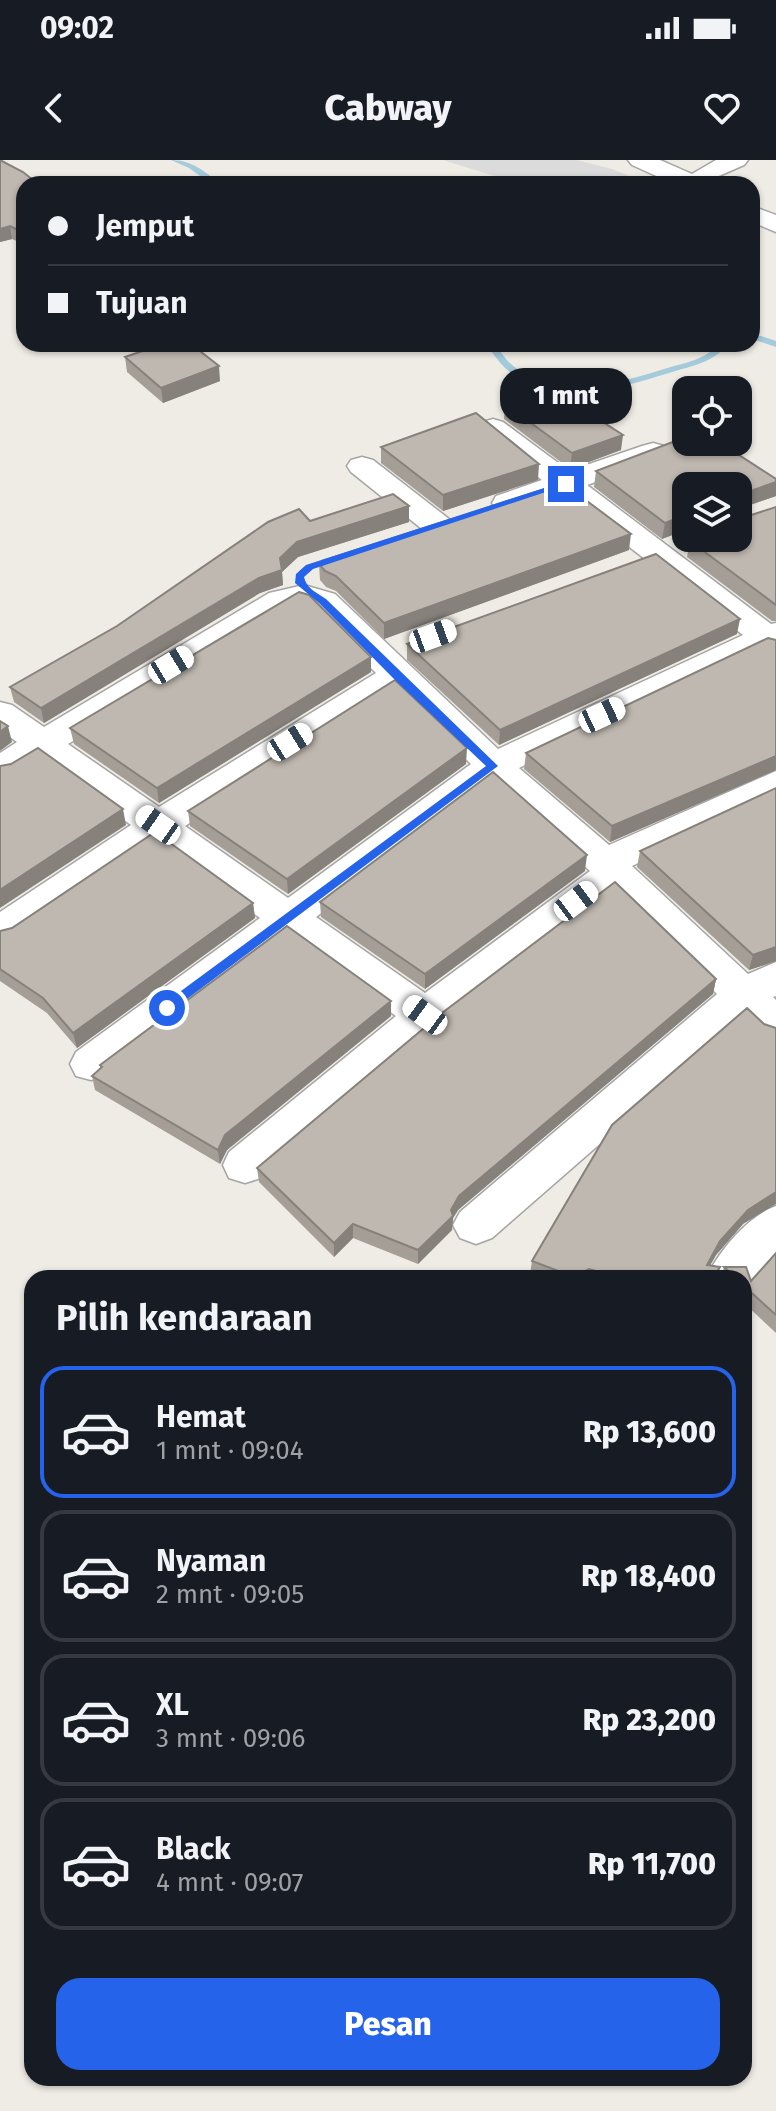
<!DOCTYPE html>
<html lang="id">
<meta charset="utf-8">
<style>
:root{--surface:#171b24;--page:#20242c;--text:#f1f3f6;--muted:#9ea1a6;--line:#363941;--accent:#2563eb}
body{margin:0;font-family:"Fira Sans",sans-serif;background:var(--page);color:var(--text);height:100vh;display:flex;flex-direction:column;font-size:30px;white-space:nowrap}
*{box-sizing:border-box;margin:0}
p{font-size:26px;color:var(--muted)}
.icon{flex:none;width:44px;height:44px;fill:none;stroke:currentColor;stroke-width:2;stroke-linecap:round;stroke-linejoin:round}
.map{position:relative;flex:1;overflow:hidden}
.panel{position:absolute;left:24px;top:1110px;width:728px;height:816px;display:flex;flex-direction:column;background:var(--surface);border-radius:24px;box-shadow:0 2px 6px #0004}
.panel>*{flex:none}
.banner{position:absolute;left:16px;top:16px;width:744px;height:176px;border-radius:24px;box-shadow:0 2px 6px #0004;display:grid;align-content:center;height:176px;padding:0 32px;background:var(--surface)}
.buttons{position:absolute;left:672px;top:216px;display:grid;gap:16px}
.buttons a{display:grid;place-items:center;width:80px;height:80px;border-radius:16px;background:var(--surface);box-shadow:0 2px 6px #0004;font-size:40px}
.end{position:absolute;width:36px;height:36px;margin:-18px;border:10px solid #2563eb;background:#fff;box-shadow:0 0 0 4px #fff}
.from{border-radius:50%}
.bubble{position:absolute;height:56px;border-radius:24px;background:var(--surface);box-shadow:0 2px 6px #0004;font-size:26px;font-weight:800;line-height:56px;text-align:center}
.car{position:absolute;width:24px;height:48px;margin:-24px -12px;border-radius:10px;box-shadow:0 0 6px 2px #0007;background:linear-gradient(#fff 24%,#345 0 40%,#fff 0 76%,#345 0 86%,#fff 0)}
.banner b{display:flex;align-items:center;gap:28px;height:76px;font-size:30px}
.banner b+b{border-top:2px solid var(--line)}
.banner i{width:20px;height:20px;background:var(--text)}
ul{padding:0;list-style:none}
li{display:flex;align-items:center;gap:24px;height:132px;margin:0 16px 12px;padding:0 16px;border:4px solid var(--line);border-radius:24px}
li div{flex:1}
li b{display:block;font-size:30px}
li em{font-style:normal;font-weight:800}
li.on{border-color:var(--accent)}
li>.icon{width:72px;height:72px;stroke-width:1.5}
h2{padding:0 32px;font-size:36px;line-height:96px}
.button{display:flex;gap:16px;margin-top:auto;padding:16px 32px}
.button a{flex:1;height:92px;border-radius:24px;background:var(--accent);color:#fff;font-size:32px;font-weight:800;line-height:92px;text-align:center}
.status{display:flex;justify-content:space-between;align-items:center;height:56px;padding:0 40px;background:var(--surface);direction:ltr}
.status svg{height:22px;fill:currentColor}
header{display:flex;justify-content:space-between;align-items:center;height:104px;padding:0 32px;background:var(--surface);font-size:36px;font-weight:800}
.map>svg:first-child{display:block}
.residential{fill:#dcdbdb}
.lines{fill:none;stroke-linecap:round;stroke-linejoin:round}
.stream{fill:#a5cadb;fill-rule:evenodd}
.street-casing{stroke:#a5a5a5;stroke-width:3}
.street{fill:#fff;fill-rule:evenodd}
.wall{fill:#a49e97}
.shaded-wall{fill:#86817b}
.building{fill:#bfb8b0;stroke:#86817b;stroke-width:2}
.route{fill:#2563eb}
</style>
<div class="status"><b>09:02</b><svg viewBox="0 0 49 12"><path d="M0 12V9h3v3zM5 12V6h3v6zM10 12V3h3v9zM15 12V0h3v12zM26 1h20v11H26zM47 4h2v5h-2z"/></svg></div>
<header><svg class="icon" aria-label="back" viewBox="0 0 24 24"><path d="M15 5l-7 7 7 7"/></svg>Cabway<svg class="icon" aria-label="heart" viewBox="0 0 24 24"><path d="M12 20l-8-8c-3-5 5-10 8-4 3-6 11-1 8 4z"/></svg></header>
<div class="map">
<svg width="776" height="1951" viewBox="0 0 776 1951">
<rect width="100%" height="100%" fill="#eeece4"/>
<path class="residential" d="M 443,0 L 577,0 L 612,9 L 649,24 L 520,24 Z"/>
<g class="lines">
<g class="stream">
<path d="M 171,0 C 191,0 205,11 220,24 L 211,24 L 189,8 Z"/>
<path d="M 752,173 L 776,181 L 776,187 L 752,179 Z"/>
<path d="M 486,184 L 495,184 C 500,190 504,198 510,203 C 552,242 616,224 664,209 C 684,203 705,200 719,184 L 728,184 C 713,203 691,206 669,213 C 617,229 551,248 505,208 C 498,201 492,192 486,184 Z"/>
</g>
<g class="street-casing">
<g id="street">
<path d="M 628,0 L 660,0 L 692,14 L 716,0 L 748,0 L 744,5 L 705,22 L 706,24 L 674,24 L 632,5 Z"/>
<path d="M 752,46 L 776,55 L 776,72 L 752,62 Z"/>
<path d="M 493,259 L 503,262 L 569,311 L 642,286 L 653,283 L 664,286 L 668,292 L 664,298 L 587,325 L 771,464 L 776,463 L 776,494 L 764,491 L 519,608 L 609,685 L 776,611 L 776,638 L 632,706 L 748,814 L 776,802 L 776,836 L 773,837 L 776,840 L 776,881 L 761,876 L 743,859 L 492,1078 L 476,1084 L 460,1078 L 453,1065 L 460,1052 L 717,834 L 613,733 L 440,866 L 261,1018 L 245,1023 L 229,1018 L 223,1005 L 229,992 L 396,856 L 288,778 L 106,916 L 91,920 L 76,916 L 70,904 L 76,892 L 260,758 L 157,684 L 14,781 L 0,785 L 0,752 L 131,665 L 42,600 L 13,617 L 0,621 L 0,593 L 17,582 L 0,570 L 0,542 L 12,545 L 44,567 L 269,433 L 304,425 L 335,434 L 498,589 L 743,475 L 561,334 L 507,352 L 496,350 L 492,343 L 496,336 L 542,320 L 483,274 L 478,268 L 483,262 ZM 299,444 L 311,448 L 376,513 L 159,647 L 68,584 ZM 395,532 L 471,604 L 288,738 L 185,666 ZM 492,624 L 590,711 L 425,833 L 316,757 Z"/>
<path d="M 362,297 L 373,300 L 449,359 L 454,366 L 449,373 L 438,375 L 427,373 L 351,312 L 347,306 L 351,300 Z"/>
<path d="M 776,1046 L 776,1097 L 746,1132 L 744,1118 L 706,1118 C 719,1091 748,1056 776,1046 Z"/>
</g>
</g>
<use href="#street" class="street"/>
</g>
<g class="wall">
<path d="M 0,0 L 24,24 L 24,84 L 12,79 L 0,82 Z"/>
<path d="M 125,197 L 220,221 L 163,243 L 127,212 Z"/>
<path d="M 505,244 L 621,290 L 570,309 L 504,259 Z"/>
<path d="M 686,277 L 686,282 L 719,282 L 776,319 L 776,336 L 739,349 L 739,359 L 776,347 L 776,461 L 772,461 L 687,397 L 690,381 L 700,378 L 738,378 L 738,326 L 686,326 L 686,371 L 685,370 L 662,379 L 594,327 L 596,311 Z"/>
<path d="M 381,287 L 538,320 L 443,351 L 381,303 Z"/>
<path d="M 409,346 L 409,362 L 298,397 L 282,412 L 283,425 L 260,433 L 44,563 L 14,542 L 10,527 L 310,361 Z"/>
<path d="M 629,390 L 384,479 L 336,431 L 326,427 L 320,420 L 319,404 Z"/>
<path d="M 737,474 L 499,585 L 407,500 L 407,484 Z"/>
<path d="M 776,480 L 776,610 L 610,682 L 524,609 L 526,593 Z"/>
<path d="M 371,497 L 371,512 L 159,643 L 74,584 L 70,568 Z"/>
<path d="M 466,604 L 288,734 L 190,666 L 188,651 Z"/>
<path d="M 640,691 L 776,801 L 749,810 L 637,707 Z"/>
<path d="M 585,711 L 425,829 L 321,757 L 320,742 Z"/>
<path d="M 253,743 L 255,758 L 77,888 L 47,853 L 0,821 L 0,771 Z"/>
<path d="M 716,819 L 713,834 L 458,1050 L 453,1058 L 452,1070 L 418,1104 L 353,1078 L 334,1097 L 259,1022 L 257,1008 Z"/>
<path d="M 391,856 L 227,990 L 220,1004 L 95,930 L 92,916 L 101,908 L 100,905 Z"/>
<path d="M 764,864 L 743,1064 L 716,1095 L 710,1105 L 720,1107 L 717,1118 L 540,1118 L 530,1114 L 532,1101 Z"/>
<path d="M 776,1093 L 776,1173 L 744,1143 L 744,1118 L 721,1118 L 724,1107 L 751,1121 Z"/>
</g>
<g class="shaded-wall">
<path d="M 10,66 L 12,79 L 0,82 L 0,69 Z"/>
<path d="M 219,206 L 220,221 L 163,243 L 161,228 Z"/>
<path d="M 623,275 L 621,290 L 570,309 L 572,293 Z"/>
<path d="M 539,304 L 538,320 L 443,351 L 443,335 Z"/>
<path d="M 776,322 L 776,336 L 738,349 L 739,335 Z"/>
<path d="M 409,346 L 409,362 L 298,397 L 282,412 L 283,425 L 260,433 L 44,563 L 41,548 L 280,398 L 297,382 Z"/>
<path d="M 686,355 L 685,370 L 662,379 L 665,363 Z"/>
<path d="M 631,374 L 629,390 L 384,479 L 384,463 Z"/>
<path d="M 740,459 L 737,474 L 499,585 L 500,570 Z"/>
<path d="M 371,497 L 371,512 L 159,643 L 157,628 Z"/>
<path d="M 8,566 L 12,582 L 0,591 L 0,572 Z"/>
<path d="M 467,588 L 466,604 L 288,734 L 287,719 Z"/>
<path d="M 776,596 L 776,610 L 610,682 L 612,666 Z"/>
<path d="M 123,649 L 126,665 L 0,748 L 0,730 Z"/>
<path d="M 587,695 L 585,711 L 425,829 L 425,814 Z"/>
<path d="M 253,743 L 255,758 L 77,888 L 73,873 Z"/>
<path d="M 776,787 L 776,801 L 749,810 L 753,795 Z"/>
<path d="M 716,819 L 713,834 L 458,1050 L 453,1058 L 452,1070 L 418,1104 L 418,1090 L 451,1050 L 459,1036 Z"/>
<path d="M 391,841 L 391,856 L 227,990 L 220,1004 L 218,990 L 225,975 Z"/>
<path d="M 776,1032 L 776,1044 L 743,1064 L 716,1095 L 703,1118 L 707,1105 L 720,1081 L 748,1050 Z"/>
<path d="M 353,1064 L 353,1078 L 334,1097 L 334,1083 Z"/>
<path d="M 589,1109 L 587,1118 L 573,1118 L 574,1117 Z"/>
</g>
<g class="building">
<path d="M 0,0 L 23,12 L 38,24 L 24,24 L 24,73 L 10,66 L 0,69 Z"/>
<path d="M 163,184 L 191,184 L 219,206 L 161,228 L 125,197 Z"/>
<path d="M 553,230 L 623,275 L 572,293 L 505,244 Z"/>
<path d="M 476,253 L 539,304 L 443,335 L 381,287 Z"/>
<path d="M 686,277 L 686,282 L 719,282 L 776,319 L 776,322 L 739,335 L 739,359 L 776,347 L 776,445 L 690,381 L 700,378 L 738,378 L 738,326 L 686,326 L 686,355 L 665,363 L 596,311 Z"/>
<path d="M 563,323 L 631,374 L 384,463 L 336,416 L 325,411 L 319,404 L 322,401 Z"/>
<path d="M 393,334 L 409,346 L 297,382 L 280,398 L 282,410 L 259,418 L 41,548 L 10,527 L 117,466 L 268,362 L 299,349 L 310,361 Z"/>
<path d="M 656,394 L 740,459 L 500,570 L 407,484 Z"/>
<path d="M 299,432 L 309,435 L 371,497 L 157,628 L 70,568 Z"/>
<path d="M 768,478 L 776,480 L 776,596 L 612,666 L 526,593 Z"/>
<path d="M 395,520 L 467,588 L 287,719 L 188,651 Z"/>
<path d="M 0,561 L 8,566 L 0,572 Z"/>
<path d="M 38,588 L 123,649 L 0,730 L 0,606 L 11,604 Z"/>
<path d="M 493,612 L 587,695 L 425,814 L 320,742 Z"/>
<path d="M 776,628 L 776,787 L 753,795 L 640,691 Z"/>
<path d="M 155,672 L 253,743 L 73,873 L 43,838 L 0,809 L 0,771 L 12,768 Z"/>
<path d="M 615,722 L 716,819 L 459,1036 L 451,1050 L 453,1056 L 418,1090 L 353,1064 L 334,1083 L 257,1008 L 442,853 Z"/>
<path d="M 287,766 L 391,841 L 225,975 L 218,990 L 92,916 L 102,907 L 100,905 Z"/>
<path d="M 747,848 L 764,864 L 776,868 L 776,1032 L 748,1050 L 720,1081 L 707,1105 L 720,1107 L 713,1118 L 620,1118 L 589,1109 L 574,1117 L 532,1101 L 612,965 Z"/>
<path d="M 776,1093 L 776,1155 L 744,1126 L 744,1118 L 736,1118 L 724,1107 L 746,1107 L 751,1121 Z"/>
</g>
<path class="route" d="M 563,322 L 570,324 L 313,409 L 304,417 C 306,428 317,433 326,439 L 498,606 L 171,851 L 162,851 L 162,845 L 486,606 L 393,518 L 319,443 L 295,423 L 296,414 L 306,405 Z"/>
</svg>
<div class="buttons">
<a><svg class="icon" aria-label="locate" viewBox="0 0 24 24"><circle cx="12" cy="12" r="6"/><path d="M12 2v4M12 18v4M2 12h4M18 12h4"/></svg></a>
<a><svg class="icon" aria-label="layers" viewBox="0 0 24 24"><path d="M12 4l9 5-9 5-9-5zM3 14l9 5 9-5"/></svg></a>
</div>
<i class="end from" style="left:167px;top:848px"></i>
<i class="end" style="left:566px;top:324px"></i>
<div class="bubble" style="left:500px;top:208px;width:132px">1 mnt</div>
<i class="car" style="left:433px;top:476px;rotate:70deg"></i>
<i class="car" style="left:171px;top:505px;rotate:59deg"></i>
<i class="car" style="left:602px;top:555px;rotate:65deg"></i>
<i class="car" style="left:290px;top:582px;rotate:58deg"></i>
<i class="car" style="left:158px;top:665px;rotate:305deg"></i>
<i class="car" style="left:576px;top:741px;rotate:53deg"></i>
<i class="car" style="left:425px;top:855px;rotate:306deg"></i>
<div class="banner">
<b><i class="from"></i>Jemput</b>
<b><i></i>Tujuan</b>
</div>
<section class="panel">
<h2>Pilih kendaraan</h2>
<ul>
<li class="on"><svg class="icon" aria-label="car" viewBox="0 0 24 24"><path d="M5 17H2v-5l4-1 3-4h7l3 4 3 1v5h-3M9 17h6M6 11h13"/><circle cx="7" cy="17" r="2"/><circle cx="17" cy="17" r="2"/></svg><div><b>Hemat</b><p>1 mnt · 09:04</p></div><em>Rp 13,600</em></li>
<li><svg class="icon" aria-label="car" viewBox="0 0 24 24"><path d="M5 17H2v-5l4-1 3-4h7l3 4 3 1v5h-3M9 17h6M6 11h13"/><circle cx="7" cy="17" r="2"/><circle cx="17" cy="17" r="2"/></svg><div><b>Nyaman</b><p>2 mnt · 09:05</p></div><em>Rp 18,400</em></li>
<li><svg class="icon" aria-label="car" viewBox="0 0 24 24"><path d="M5 17H2v-5l4-1 3-4h7l3 4 3 1v5h-3M9 17h6M6 11h13"/><circle cx="7" cy="17" r="2"/><circle cx="17" cy="17" r="2"/></svg><div><b>XL</b><p>3 mnt · 09:06</p></div><em>Rp 23,200</em></li>
<li><svg class="icon" aria-label="car" viewBox="0 0 24 24"><path d="M5 17H2v-5l4-1 3-4h7l3 4 3 1v5h-3M9 17h6M6 11h13"/><circle cx="7" cy="17" r="2"/><circle cx="17" cy="17" r="2"/></svg><div><b>Black</b><p>4 mnt · 09:07</p></div><em>Rp 11,700</em></li>
</ul>
<div class="button"><a>Pesan</a></div>
</section>
</div>
